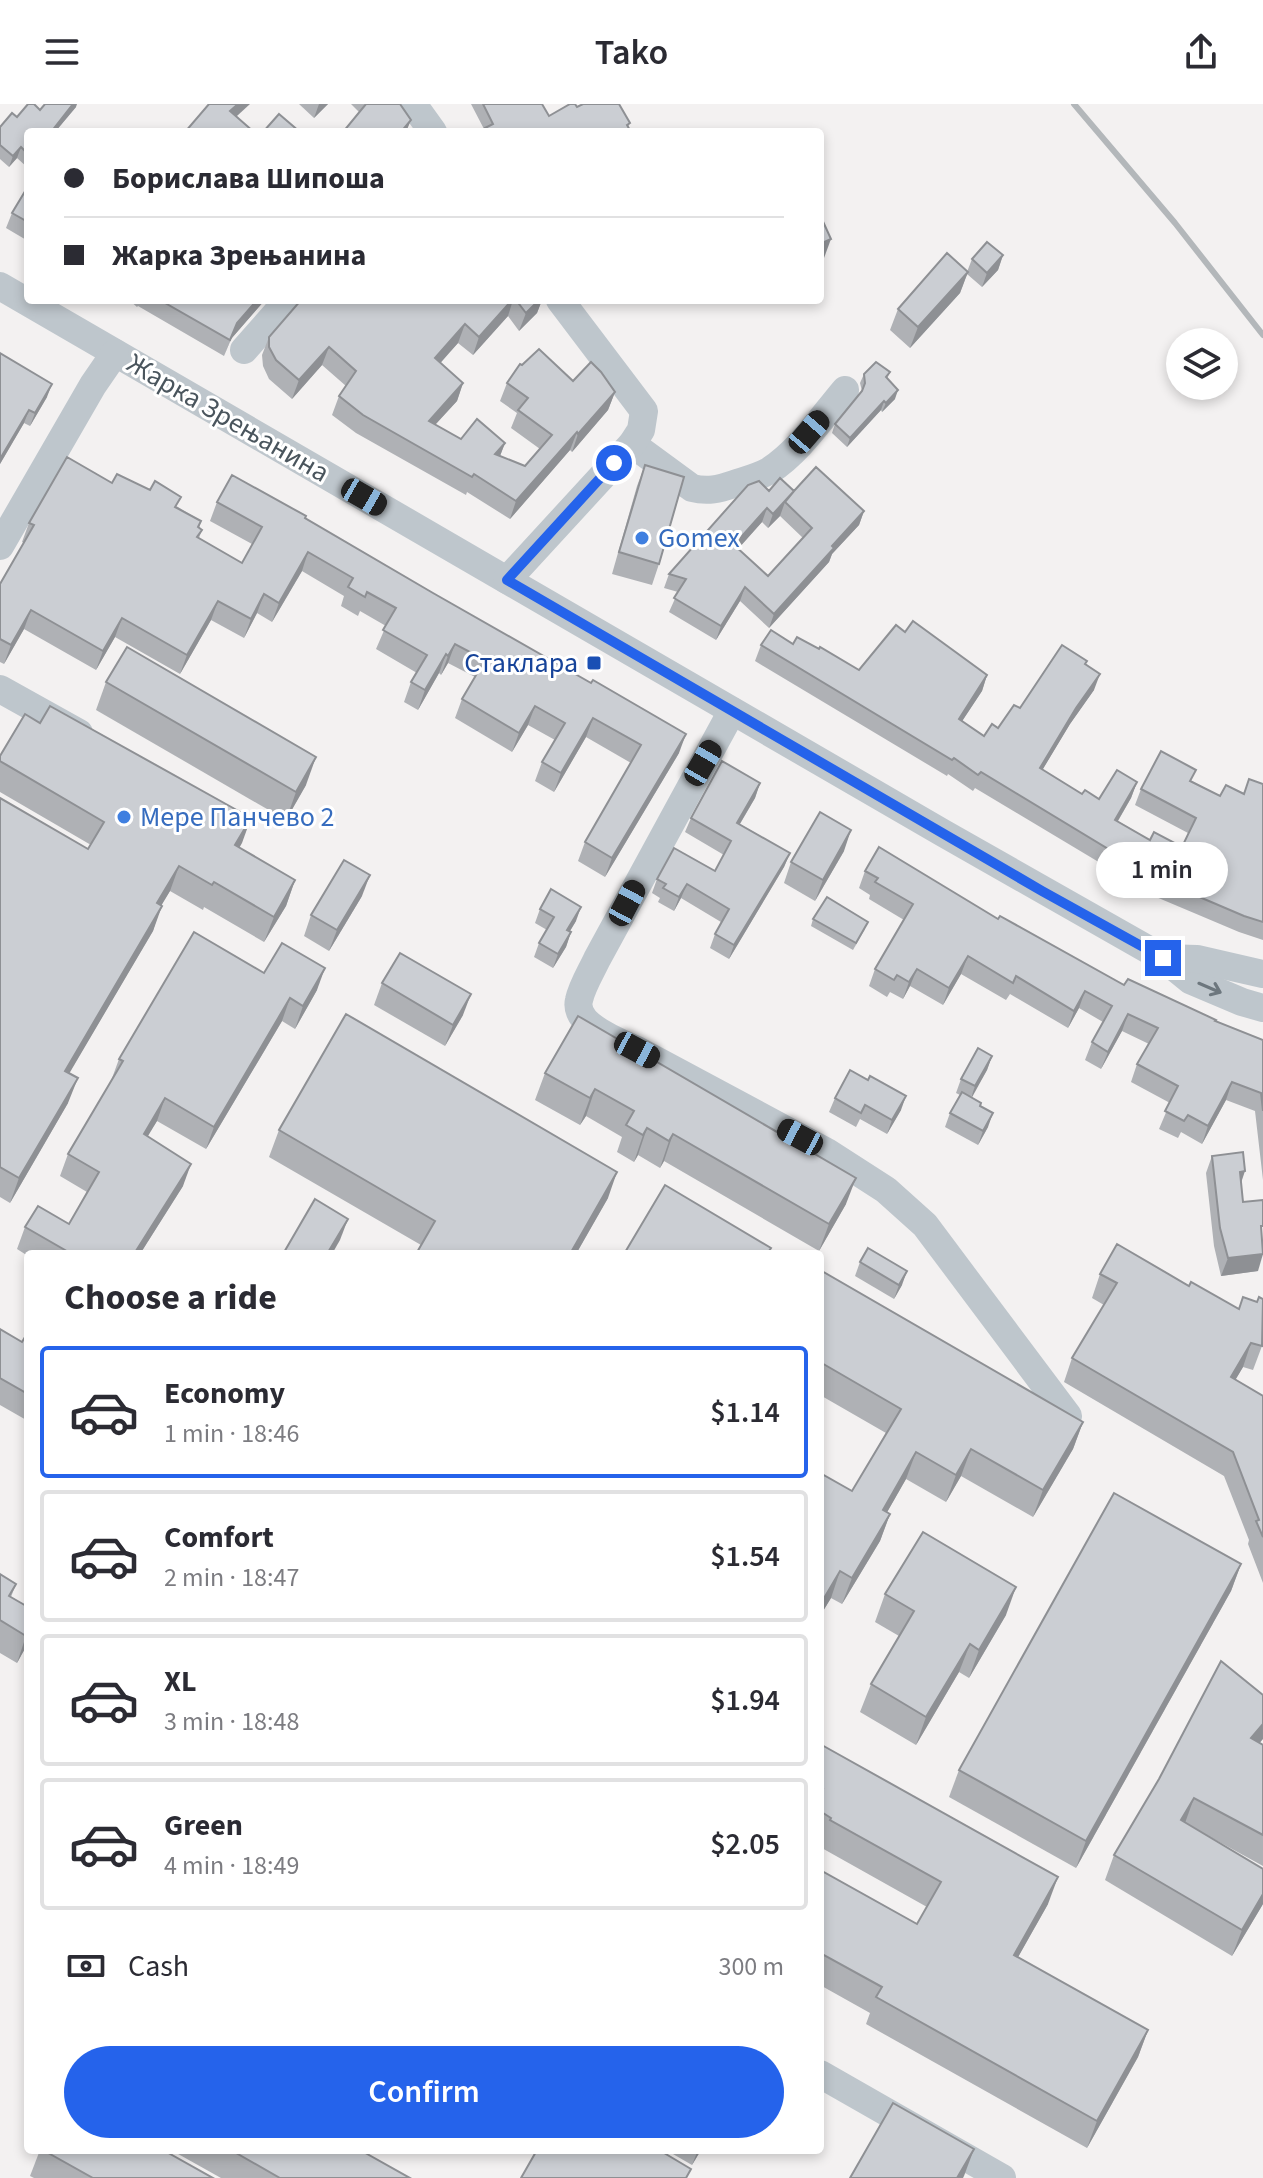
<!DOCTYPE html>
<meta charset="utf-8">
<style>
:root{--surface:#fff;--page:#f2f2f3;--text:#2b2b33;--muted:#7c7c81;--line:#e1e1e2;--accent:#2563eb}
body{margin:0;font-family:"Source Sans 3",sans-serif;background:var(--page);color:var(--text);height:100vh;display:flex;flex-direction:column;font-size:30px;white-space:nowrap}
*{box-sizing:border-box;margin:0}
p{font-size:26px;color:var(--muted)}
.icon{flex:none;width:44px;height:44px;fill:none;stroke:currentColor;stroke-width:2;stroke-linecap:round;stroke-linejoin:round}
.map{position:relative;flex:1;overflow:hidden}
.sheet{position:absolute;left:24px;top:1146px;width:800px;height:904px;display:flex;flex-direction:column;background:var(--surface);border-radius:8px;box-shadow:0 4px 12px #0003}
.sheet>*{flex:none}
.hud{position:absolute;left:24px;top:24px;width:800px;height:176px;border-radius:8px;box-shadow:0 4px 12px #0003;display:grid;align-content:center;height:176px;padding:0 40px;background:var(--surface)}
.fabs{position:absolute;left:1166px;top:224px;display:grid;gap:16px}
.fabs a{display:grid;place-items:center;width:72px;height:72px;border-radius:50%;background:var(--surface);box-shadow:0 4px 12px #0003;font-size:40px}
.end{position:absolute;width:36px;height:36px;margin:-18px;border:10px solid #2563eb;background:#fff;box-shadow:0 0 0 4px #fff}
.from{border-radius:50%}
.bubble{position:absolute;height:56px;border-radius:28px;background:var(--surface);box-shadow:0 4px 12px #0003;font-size:26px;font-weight:600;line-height:56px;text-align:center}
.car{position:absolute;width:24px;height:48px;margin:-24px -12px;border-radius:10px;box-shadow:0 0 6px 2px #0007;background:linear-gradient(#222 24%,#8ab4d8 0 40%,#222 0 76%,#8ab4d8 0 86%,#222 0)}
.hud b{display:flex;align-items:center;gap:28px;height:76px;font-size:30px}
.hud b+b{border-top:2px solid var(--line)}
.hud i{width:20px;height:20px;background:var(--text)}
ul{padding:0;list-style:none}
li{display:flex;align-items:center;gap:24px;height:132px;margin:0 16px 12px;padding:0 24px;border:4px solid var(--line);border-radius:8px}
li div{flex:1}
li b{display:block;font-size:30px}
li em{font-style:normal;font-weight:600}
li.current{border-color:var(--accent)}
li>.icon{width:72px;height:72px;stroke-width:1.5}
h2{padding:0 40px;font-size:36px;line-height:96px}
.pay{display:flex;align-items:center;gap:20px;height:88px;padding:0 40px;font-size:30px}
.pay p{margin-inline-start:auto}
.action{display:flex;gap:16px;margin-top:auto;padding:16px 40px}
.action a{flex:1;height:92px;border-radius:48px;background:var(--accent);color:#fff;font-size:32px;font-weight:600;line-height:92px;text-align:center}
header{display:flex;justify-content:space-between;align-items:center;height:104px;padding:0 40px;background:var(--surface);font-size:36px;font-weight:600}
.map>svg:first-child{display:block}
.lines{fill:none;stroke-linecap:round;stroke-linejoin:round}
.minor{stroke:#bec6cc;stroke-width:28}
.rail{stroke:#b3b7ba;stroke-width:6}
.wall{fill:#afb1b5;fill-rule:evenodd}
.shaded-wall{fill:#8e9094}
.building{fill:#cbced3;stroke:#8e9094;stroke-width:2;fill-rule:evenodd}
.oneway{stroke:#6d777e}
.route{stroke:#2563eb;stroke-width:10}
.shop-dot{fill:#3f7fe0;stroke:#fff;stroke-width:3}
.transit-dot{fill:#1a4fb4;stroke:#fff;stroke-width:3}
.labels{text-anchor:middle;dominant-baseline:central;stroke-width:6;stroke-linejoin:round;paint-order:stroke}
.street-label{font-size:28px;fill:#4a555d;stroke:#fff}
.shop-label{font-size:28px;fill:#366cbe;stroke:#fff;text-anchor:start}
.transit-label{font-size:28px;fill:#164399;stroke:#fff;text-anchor:end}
</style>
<header><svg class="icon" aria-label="menu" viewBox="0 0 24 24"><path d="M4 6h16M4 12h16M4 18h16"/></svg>Tako<svg class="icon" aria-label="share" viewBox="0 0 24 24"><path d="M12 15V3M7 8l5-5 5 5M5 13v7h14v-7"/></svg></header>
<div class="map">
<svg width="1263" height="2074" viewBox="0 0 1263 2074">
<rect width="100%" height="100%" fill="#f3f1f1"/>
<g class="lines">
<g class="minor">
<path d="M 413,0 L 433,28"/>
<path d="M 0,182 L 943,729 L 1163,854 L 1190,876 L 1242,898 L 1263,904"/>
<path d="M 244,246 L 288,196"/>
<path d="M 632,340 L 692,384 C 708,388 719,385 734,380 C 746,376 758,373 769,367 C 799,348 822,313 845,286"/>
<path d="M 0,442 L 93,281 L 115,249"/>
<path d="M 507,476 L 632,340 L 641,326 L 644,307 L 560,196"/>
<path d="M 0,585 L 79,629"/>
<path d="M 732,607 L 597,855 C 591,868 582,882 579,896 C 573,921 619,938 637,946 L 827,1048 L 886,1086 L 925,1121 L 1068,1312"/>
<path d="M 1163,854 L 1197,855 L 1263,870"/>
<path d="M 820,1970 L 1002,2074"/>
</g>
<path class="rail" d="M 1074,0 L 1175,119 L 1263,231"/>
</g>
<g class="wall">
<path d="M 299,0 L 328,0 L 314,14 Z"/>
<path d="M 351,0 L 400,0 L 359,8 Z"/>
<path d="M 471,0 L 542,0 L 549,12 L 577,3 L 630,19 L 628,23 L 631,28 L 483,28 L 484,25 Z"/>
<path d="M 76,3 L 55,28 L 28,28 L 28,64 L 17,54 L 9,63 L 0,55 L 0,23 L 17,13 L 40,6 Z"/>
<path d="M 28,84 L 28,137 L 6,124 L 12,109 Z"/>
<path d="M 1003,151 L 998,166 L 982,183 L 967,170 L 960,189 L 910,244 L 890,226 L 898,205 L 967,168 L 972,155 Z"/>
<path d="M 129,196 L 265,196 L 231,235 L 224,252 L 138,202 L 137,203 Z"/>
<path d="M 301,196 L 542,196 L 537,209 L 519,227 L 508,212 L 473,251 L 458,239 L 440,258 L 463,279 L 457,297 L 435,321 L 461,335 L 505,339 L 500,352 L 525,362 L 540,345 L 511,324 L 517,309 L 500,297 L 507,279 L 573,277 L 615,288 L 608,306 L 572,348 L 570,346 L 510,415 L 467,388 L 466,391 L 356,329 L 332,311 L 339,292 L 346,282 L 322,261 L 292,295 L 269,275 L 263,262 L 262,251 L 269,233 Z"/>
<path d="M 0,249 L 47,293 L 30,322 L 24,319 L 0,360 Z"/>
<path d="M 890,268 L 887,275 L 895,295 L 882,308 L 881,306 L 847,343 L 832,329 L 835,320 L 862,287 L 860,279 L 864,270 Z"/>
<path d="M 645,361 L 659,460 L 652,481 L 612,470 L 637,382 Z"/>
<path d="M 112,379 L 150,386 L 201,417 L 199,424 L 202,426 L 199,434 L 242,459 L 252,440 L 210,417 L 217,398 L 305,414 L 679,649 L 605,773 L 578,757 L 585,738 L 631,659 L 586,633 L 554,688 L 535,677 L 542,658 L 555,636 L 528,621 L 512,648 L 455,614 L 462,595 L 475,573 L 448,559 L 441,571 L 439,569 L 418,606 L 404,598 L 411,578 L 417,569 L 376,545 L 386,522 L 360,507 L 358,512 L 341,502 L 344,492 L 302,467 L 272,518 L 257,509 L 244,534 L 211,516 L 180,570 L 115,533 L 96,566 L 24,525 L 4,560 L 0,558 L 0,480 L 24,439 L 22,438 L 29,419 Z"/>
<path d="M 769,387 L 794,387 L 864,407 L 859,421 L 832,450 L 829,458 L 769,524 L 740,497 L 716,536 L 669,508 L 678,488 L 664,484 L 669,470 ZM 780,412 L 803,434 L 768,472 L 738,445 L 762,418 L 768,424 Z"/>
<path d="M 905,528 L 987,571 L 982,587 L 962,617 L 984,632 L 998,624 L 1020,604 L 1086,561 L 1094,586 L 1070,620 L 1042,666 L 1082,690 L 1099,695 L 1137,678 L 1131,694 L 1118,717 L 1150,736 L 1182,743 L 1188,729 L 1135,701 L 1141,685 L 1192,677 L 1220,692 L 1244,690 L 1263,680 L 1263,836 L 1239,828 L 1149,790 L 1116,773 L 1117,769 L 975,684 L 973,687 L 948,670 L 947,672 L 755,557 L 761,541 L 793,540 L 819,545 L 859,566 Z"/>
<path d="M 106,578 L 306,681 L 286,716 L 96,606 Z"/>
<path d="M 40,619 L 251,714 L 239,744 L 295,776 L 286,802 L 264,838 L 204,803 L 203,806 L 170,787 L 161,801 L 153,827 L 69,969 L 68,999 L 10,1099 L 0,1093 L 0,694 L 88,745 L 91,741 L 0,688 L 0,652 Z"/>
<path d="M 760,679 L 755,694 L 740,720 L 790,749 L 784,763 L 729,855 L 710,844 L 715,830 L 721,818 L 681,794 L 674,807 L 658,798 L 660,794 L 652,789 L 657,775 L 715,767 L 724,751 L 685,728 L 691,714 Z"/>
<path d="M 844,747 L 815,797 L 784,779 L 791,758 Z"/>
<path d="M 865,767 L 998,815 L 1124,881 L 1263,936 L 1263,1076 L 1255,1007 L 1226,996 L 1202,1040 L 1181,1028 L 1178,1034 L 1159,1025 L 1170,999 L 1131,978 L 1137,960 L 1149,940 L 1122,927 L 1101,965 L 1085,956 L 1092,938 L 1103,918 L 1079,904 L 1068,924 L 1010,890 L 1006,896 L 961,870 L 943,901 L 910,882 L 903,895 L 890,888 L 887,893 L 869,882 L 875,865 L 904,816 L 869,795 L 870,791 L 859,784 Z"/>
<path d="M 362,792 L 329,847 L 304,832 L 311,811 Z"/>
<path d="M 540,805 L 576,817 L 570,827 L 571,828 L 566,843 L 553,864 L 534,853 L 539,839 L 547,826 L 535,819 Z"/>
<path d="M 813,815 L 865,825 L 853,846 L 811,822 Z"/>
<path d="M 264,869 L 317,886 L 295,925 L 282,917 L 206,1045 L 157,1017 L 147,1032 L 183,1082 L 140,1150 L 28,1150 L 28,1152 L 17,1145 L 25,1123 L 69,1120 L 87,1088 L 60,1072 L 68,1050 L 111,977 L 119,955 Z"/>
<path d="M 382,879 L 463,911 L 445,942 L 374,901 Z"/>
<path d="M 578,912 L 846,1100 L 819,1147 L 664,1057 L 660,1064 L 638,1051 L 634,1058 L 617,1048 L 622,1033 L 586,1012 L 580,1021 L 535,996 L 545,969 Z"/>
<path d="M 992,952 L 987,966 L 971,993 L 980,1002 L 988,1023 L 978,1041 L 945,1023 L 950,1009 L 960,991 L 956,989 L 961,975 Z"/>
<path d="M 868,976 L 901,1006 L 887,1030 L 860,1015 L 856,1023 L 829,1008 L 835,994 Z"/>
<path d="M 279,1026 L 608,1094 L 576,1150 L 416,1150 L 421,1141 L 269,1053 Z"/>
<path d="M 1212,1052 L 1241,1080 L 1243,1098 L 1258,1167 L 1221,1172 L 1214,1142 L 1206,1069 Z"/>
<path d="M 860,1158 L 902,1181 L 894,1195 L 855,1172 Z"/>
<path d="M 820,1166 L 1083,1318 L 1073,1345 L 1033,1413 L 961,1372 L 946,1398 L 906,1375 L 887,1408 L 890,1410 L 880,1437 L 842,1500 L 831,1494 L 820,1512 L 820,1369 L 852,1387 L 886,1329 L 820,1291 Z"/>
<path d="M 1100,1170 L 1262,1242 L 1253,1266 L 1243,1263 L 1235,1276 L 1263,1292 L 1263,1479 L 1248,1440 L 1249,1436 L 1224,1372 L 1064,1278 L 1072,1254 L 1104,1201 L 1092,1194 Z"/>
<path d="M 0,1225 L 22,1238 L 28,1228 L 28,1317 L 0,1301 Z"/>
<path d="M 1241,1460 L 1231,1487 L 1076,1764 L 949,1693 L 959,1666 Z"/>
<path d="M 0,1470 L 16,1480 L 11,1493 L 28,1503 L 28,1539 L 17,1559 L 0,1549 Z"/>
<path d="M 885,1490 L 1006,1511 L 969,1574 L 959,1568 L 916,1641 L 860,1608 L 871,1580 L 899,1532 L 875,1518 Z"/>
<path d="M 1260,1639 L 1263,1641 L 1263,1762 L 1203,1729 L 1263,1800 L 1232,1852 L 1105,1776 L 1114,1751 Z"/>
<path d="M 820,1640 L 1048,1800 L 1018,1853 L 1148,1926 L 1138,1953 L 1087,2044 L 866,1920 L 870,1909 L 820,1881 L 820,1766 L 917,1820 L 927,1803 L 820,1743 Z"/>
<path d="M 40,2046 L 163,2046 L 213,2074 L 34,2074 L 30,2072 Z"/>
<path d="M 171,2046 L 360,2046 L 410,2074 L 221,2074 Z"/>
<path d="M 666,2046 L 701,2046 L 692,2061 Z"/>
</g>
<g class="shaded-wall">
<path d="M 73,0 L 77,0 L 76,3 L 55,28 L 51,28 Z"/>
<path d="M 238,0 L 250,0 L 225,23 L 230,7 Z"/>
<path d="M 319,0 L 328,0 L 314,14 Z"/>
<path d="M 411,16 L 406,28 L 401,28 Z"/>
<path d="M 21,43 L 17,54 L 9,63 L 13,52 Z"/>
<path d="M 831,135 L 824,154 L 820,156 L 820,140 Z"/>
<path d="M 1003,151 L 998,166 L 982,183 L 987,169 Z"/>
<path d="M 968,168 L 960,189 L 910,244 L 918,223 Z"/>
<path d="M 257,196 L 265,196 L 231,235 L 224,252 L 237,219 Z"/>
<path d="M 512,196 L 513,196 L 508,212 L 473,251 L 479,233 Z"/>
<path d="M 539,196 L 542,196 L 537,209 L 519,227 L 526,209 Z"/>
<path d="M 465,220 L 458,239 L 429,272 L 435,254 Z"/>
<path d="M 329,243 L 322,261 L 292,295 L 299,276 Z"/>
<path d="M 463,279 L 457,297 L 422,335 L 429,317 Z"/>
<path d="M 52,280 L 47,293 L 30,322 L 35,309 Z"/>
<path d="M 898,286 L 895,295 L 882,308 L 886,299 Z"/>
<path d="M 615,288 L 608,306 L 572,348 L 578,330 Z"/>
<path d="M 884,297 L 881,306 L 847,343 L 850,334 Z"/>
<path d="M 29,306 L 24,319 L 0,360 L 0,355 Z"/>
<path d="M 577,328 L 570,346 L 510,415 L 516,397 Z"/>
<path d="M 505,339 L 498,357 L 495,350 Z"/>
<path d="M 785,398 L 780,412 L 768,424 L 773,410 Z"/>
<path d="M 767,404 L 762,418 L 728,456 L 734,441 Z"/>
<path d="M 864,407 L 859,421 L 832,450 L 829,458 L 769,524 L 774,510 L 832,442 Z"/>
<path d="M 308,448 L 302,467 L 272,518 L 279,499 Z"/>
<path d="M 745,483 L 740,497 L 716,536 L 721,522 Z"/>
<path d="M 264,490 L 257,509 L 244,534 L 251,515 Z"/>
<path d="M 218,497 L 211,516 L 180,570 L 187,551 Z"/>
<path d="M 31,506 L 24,525 L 4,560 L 11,541 Z"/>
<path d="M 122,514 L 115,533 L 96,566 L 103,547 Z"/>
<path d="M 455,540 L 448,559 L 441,571 L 448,552 Z"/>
<path d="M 446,550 L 439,569 L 418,606 L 425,586 Z"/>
<path d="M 1100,570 L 1094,586 L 1070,620 L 1034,680 L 1040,664 L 1076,604 Z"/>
<path d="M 987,571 L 982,587 L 953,631 L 959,615 Z"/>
<path d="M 535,602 L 528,621 L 512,648 L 519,629 Z"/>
<path d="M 593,614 L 586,633 L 554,688 L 561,669 Z"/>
<path d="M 686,630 L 679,649 L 605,773 L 612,754 Z"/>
<path d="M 316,653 L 306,681 L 286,716 L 296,688 Z"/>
<path d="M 1137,678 L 1131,694 L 1109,732 L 1115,716 Z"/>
<path d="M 760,679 L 755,694 L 732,733 L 737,719 Z"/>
<path d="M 251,714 L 242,739 L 226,767 L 235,741 Z"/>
<path d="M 851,726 L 844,747 L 815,797 L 823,776 Z"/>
<path d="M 790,749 L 784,763 L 729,855 L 734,841 Z"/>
<path d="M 179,762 L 170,787 L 148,824 L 157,799 Z"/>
<path d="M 370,771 L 362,792 L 329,847 L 337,826 Z"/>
<path d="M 295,776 L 286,802 L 264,838 L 274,813 Z"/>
<path d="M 687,780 L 681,794 L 674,807 L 679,793 Z"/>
<path d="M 162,802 L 153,827 L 56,992 L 65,967 Z"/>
<path d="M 581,803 L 576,817 L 562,840 L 567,826 Z"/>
<path d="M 571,828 L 566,843 L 553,864 L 558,850 Z"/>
<path d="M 968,852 L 961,870 L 943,901 L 949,884 Z"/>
<path d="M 325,864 L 317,886 L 295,925 L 303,902 Z"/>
<path d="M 917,865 L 910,882 L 903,895 L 909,878 Z"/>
<path d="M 1085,887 L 1079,904 L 1068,924 L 1074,907 Z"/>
<path d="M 471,890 L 463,911 L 445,942 L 453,921 Z"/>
<path d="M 290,894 L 282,917 L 206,1045 L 214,1023 Z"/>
<path d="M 1128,910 L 1122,927 L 1101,965 L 1108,948 Z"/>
<path d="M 992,952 L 987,966 L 970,997 L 975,982 Z"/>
<path d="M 78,974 L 68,999 L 10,1099 L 19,1074 Z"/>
<path d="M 1232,978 L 1226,996 L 1202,1040 L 1208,1022 Z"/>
<path d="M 595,985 L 586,1012 L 580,1021 L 590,994 Z"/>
<path d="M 906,992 L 901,1006 L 887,1030 L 892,1016 Z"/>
<path d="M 165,994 L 157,1017 L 136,1052 L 144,1030 Z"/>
<path d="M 993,1009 L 988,1023 L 978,1041 L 983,1027 Z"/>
<path d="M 647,1024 L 638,1051 L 634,1058 L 643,1031 Z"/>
<path d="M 673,1030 L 664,1057 L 660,1064 L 669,1037 Z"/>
<path d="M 191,1060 L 183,1082 L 140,1150 L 134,1150 Z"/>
<path d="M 1245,1067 L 1239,1085 L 1240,1068 Z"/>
<path d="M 617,1068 L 608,1094 L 576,1150 L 570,1150 Z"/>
<path d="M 856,1074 L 846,1100 L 819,1147 L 829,1120 Z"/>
<path d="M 348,1115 L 340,1136 L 332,1150 L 327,1150 Z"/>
<path d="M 1263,1150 L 1258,1167 L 1221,1172 L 1228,1154 Z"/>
<path d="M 907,1167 L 902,1181 L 894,1195 L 899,1181 Z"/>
<path d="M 1251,1239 L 1243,1263 L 1223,1297 L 1231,1273 Z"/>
<path d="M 1083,1318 L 1073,1345 L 1033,1413 L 1043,1386 Z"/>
<path d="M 971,1345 L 961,1372 L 946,1398 L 956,1371 Z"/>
<path d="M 916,1348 L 906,1375 L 873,1433 L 883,1406 Z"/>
<path d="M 890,1410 L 880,1437 L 842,1500 L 852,1474 Z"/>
<path d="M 1241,1460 L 1231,1487 L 1076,1764 L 1086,1737 Z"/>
<path d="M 840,1467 L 831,1494 L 820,1512 L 820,1501 Z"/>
<path d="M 1016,1483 L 1006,1511 L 969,1574 L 979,1546 Z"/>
<path d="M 28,1529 L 28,1539 L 17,1559 L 26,1532 Z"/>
<path d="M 970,1540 L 959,1568 L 916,1641 L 926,1613 Z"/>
<path d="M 1263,1620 L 1263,1635 L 1242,1660 L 1251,1634 Z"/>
<path d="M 1194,1694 L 1185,1719 L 1181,1716 Z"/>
<path d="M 1058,1773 L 1048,1800 L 1004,1878 L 1014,1851 Z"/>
<path d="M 1263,1790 L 1263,1800 L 1232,1852 L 1242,1826 Z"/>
<path d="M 1148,1926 L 1138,1953 L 1087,2044 L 1097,2017 Z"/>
<path d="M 974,2045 L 964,2072 L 963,2074 L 957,2074 Z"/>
<path d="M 698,2046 L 701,2046 L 692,2061 Z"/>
</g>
<g class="building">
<path d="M 28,0 L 34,0 L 40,6 L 45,0 L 73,0 L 51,28 L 28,28 L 28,50 L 21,43 L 13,52 L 0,41 L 0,23 L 12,9 L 17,13 Z"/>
<path d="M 209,0 L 238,0 L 230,7 L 254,28 L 185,28 Z"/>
<path d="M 366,0 L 400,0 L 411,16 L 401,28 L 343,28 Z"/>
<path d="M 483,0 L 542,0 L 549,12 L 570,0 L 575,0 L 577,3 L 583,0 L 619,0 L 630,19 L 627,21 L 631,28 L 487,28 L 485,24 L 493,20 Z"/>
<path d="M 279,10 L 300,28 L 263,28 Z"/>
<path d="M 27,84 L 28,84 L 28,118 L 12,109 Z"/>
<path d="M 820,111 L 831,135 L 820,140 Z"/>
<path d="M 987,138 L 1003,151 L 987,169 L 972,155 Z"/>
<path d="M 947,149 L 968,168 L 918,223 L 898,205 Z"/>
<path d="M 160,196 L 257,196 L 237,219 L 230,236 Z"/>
<path d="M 301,196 L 512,196 L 479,233 L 465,220 L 435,254 L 463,279 L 429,317 L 461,335 L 477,315 L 505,339 L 495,350 L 525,362 L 552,331 L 518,306 L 528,294 L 507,279 L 520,260 L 522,261 L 539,245 L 573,277 L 591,258 L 601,268 L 615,288 L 578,330 L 577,328 L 516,397 L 474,370 L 472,373 L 363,311 L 339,292 L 356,267 L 329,243 L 299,276 L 276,256 L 269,243 L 269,233 Z"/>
<path d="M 516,196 L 539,196 L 526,209 Z"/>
<path d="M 0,249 L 52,280 L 35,309 L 29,306 L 0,355 Z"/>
<path d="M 876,258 L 890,268 L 886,273 L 898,286 L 886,299 L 884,297 L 850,334 L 835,320 L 862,287 L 865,279 L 864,270 Z"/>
<path d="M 67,353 L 112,379 L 117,370 L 150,386 L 155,377 L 181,393 L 175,403 L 201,417 L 198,423 L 202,426 L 197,433 L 242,459 L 262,423 L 217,398 L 232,371 L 306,412 L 305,414 L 433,489 L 591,579 L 593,576 L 686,630 L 612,754 L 585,738 L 641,641 L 593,614 L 561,669 L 542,658 L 565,619 L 535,602 L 519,629 L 462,595 L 485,556 L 455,540 L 448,552 L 446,550 L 425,586 L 411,578 L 427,551 L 383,526 L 396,504 L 367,488 L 365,493 L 348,483 L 353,474 L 308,448 L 279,499 L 264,490 L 251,515 L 218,497 L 187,551 L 122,514 L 103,547 L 31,506 L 11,541 L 0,535 L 0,480 L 34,421 L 29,419 Z"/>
<path d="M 645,361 L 684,373 L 659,460 L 619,448 Z"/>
<path d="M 816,363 L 864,407 L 832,442 L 834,444 L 774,510 L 745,483 L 721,522 L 674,494 L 686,475 L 669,470 L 748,381 L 759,377 L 769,387 L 780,374 L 794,387 ZM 794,387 L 785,398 L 812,424 L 768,472 L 734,441 L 767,404 L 773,410 Z"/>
<path d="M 913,517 L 987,571 L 959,615 L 984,632 L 992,620 L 998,624 L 1014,601 L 1020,604 L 1062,541 L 1087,557 L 1085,560 L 1100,570 L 1076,604 L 1040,664 L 1082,690 L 1085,686 L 1099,695 L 1117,666 L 1137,678 L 1115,716 L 1150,736 L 1154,728 L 1182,743 L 1196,714 L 1141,685 L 1161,647 L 1196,666 L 1190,677 L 1220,692 L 1226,681 L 1244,690 L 1249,675 L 1263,680 L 1263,818 L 1244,812 L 1155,774 L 1122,757 L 1123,754 L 981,668 L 978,671 L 954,654 L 952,656 L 761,541 L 771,526 L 793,540 L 797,533 L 819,545 L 820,543 L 859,566 L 896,521 L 905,528 Z"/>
<path d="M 127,543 L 316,653 L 296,688 L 106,578 Z"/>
<path d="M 50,602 L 251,714 L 235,741 L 295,776 L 274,813 L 214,778 L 212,781 L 179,762 L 157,799 L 162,802 L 65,967 L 78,974 L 19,1074 L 0,1063 L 0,694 L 88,745 L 104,718 L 0,657 L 0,652 L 25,610 L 40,619 Z"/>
<path d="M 722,657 L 760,679 L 737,719 L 790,749 L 734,841 L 715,830 L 729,805 L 687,780 L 679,793 L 663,784 L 666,780 L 657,775 L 674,744 L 715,767 L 731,737 L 691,714 Z"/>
<path d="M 820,708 L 851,726 L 823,776 L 791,758 Z"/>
<path d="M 879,743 L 998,815 L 1000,812 L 1124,881 L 1128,875 L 1216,916 L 1215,917 L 1263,936 L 1263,1007 L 1261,989 L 1232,978 L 1208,1022 L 1188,1011 L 1184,1017 L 1165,1007 L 1178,982 L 1137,960 L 1158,924 L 1128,910 L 1108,948 L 1092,938 L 1112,902 L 1085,887 L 1074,907 L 1016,872 L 1013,879 L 968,852 L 949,884 L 917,865 L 909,878 L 897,871 L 894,876 L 875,865 L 913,800 L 875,778 L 878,774 L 865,767 Z"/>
<path d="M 344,756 L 370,771 L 337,826 L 311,811 Z"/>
<path d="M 551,785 L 581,803 L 567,826 L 571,828 L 558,850 L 539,839 L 554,813 L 540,805 Z"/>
<path d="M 827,793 L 868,818 L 856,839 L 813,815 Z"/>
<path d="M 194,828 L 264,869 L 282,839 L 325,864 L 303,902 L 290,894 L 214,1023 L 165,994 L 144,1030 L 191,1060 L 134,1150 L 72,1150 L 25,1123 L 38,1102 L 69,1120 L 99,1068 L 68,1050 L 123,957 L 119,955 Z"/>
<path d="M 400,849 L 471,890 L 453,921 L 382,879 Z"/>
<path d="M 346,910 L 617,1068 L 570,1150 L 416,1150 L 435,1117 L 279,1026 Z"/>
<path d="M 578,912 L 856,1074 L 829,1120 L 673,1030 L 669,1037 L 647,1024 L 643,1031 L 626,1021 L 634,1007 L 595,985 L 590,994 L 545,969 Z"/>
<path d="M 978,944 L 992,952 L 975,982 L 961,975 Z"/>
<path d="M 850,966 L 868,976 L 870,972 L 906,992 L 892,1016 L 865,1001 L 861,1009 L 835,994 Z"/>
<path d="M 962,988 L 981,999 L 980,1002 L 993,1009 L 983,1027 L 950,1009 Z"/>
<path d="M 1243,1048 L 1245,1067 L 1240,1068 L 1243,1098 L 1263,1096 L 1263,1122 L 1261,1122 L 1263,1150 L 1228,1154 L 1220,1124 L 1212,1052 Z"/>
<path d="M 665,1081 L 771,1144 L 767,1150 L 624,1150 Z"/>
<path d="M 315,1095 L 348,1115 L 327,1150 L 283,1150 Z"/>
<path d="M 1117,1140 L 1189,1182 L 1191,1178 L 1239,1205 L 1243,1193 L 1257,1198 L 1259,1193 L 1263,1195 L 1262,1242 L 1251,1239 L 1231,1273 L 1263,1292 L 1263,1433 L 1256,1417 L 1259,1416 L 1233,1348 L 1072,1254 L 1117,1179 L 1100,1170 Z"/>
<path d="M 868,1144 L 907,1167 L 899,1181 L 860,1158 Z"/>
<path d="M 820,1166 L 1083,1318 L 1043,1386 L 971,1345 L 956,1371 L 916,1348 L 883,1406 L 890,1410 L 852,1474 L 840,1467 L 820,1501 L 820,1369 L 852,1387 L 901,1305 L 820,1258 Z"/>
<path d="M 0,1225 L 22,1238 L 28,1228 L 28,1290 L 0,1274 Z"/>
<path d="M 1114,1389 L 1241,1460 L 1086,1737 L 959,1666 Z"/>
<path d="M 923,1428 L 1016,1483 L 979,1546 L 970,1540 L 926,1613 L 871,1580 L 914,1507 L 885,1490 Z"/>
<path d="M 0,1470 L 16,1480 L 9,1492 L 28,1503 L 28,1529 L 26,1532 L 0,1516 Z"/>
<path d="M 1221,1557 L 1263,1591 L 1263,1620 L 1251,1634 L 1263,1641 L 1263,1731 L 1194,1694 L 1181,1716 L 1263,1765 L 1263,1790 L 1242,1826 L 1114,1751 L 1159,1675 Z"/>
<path d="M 820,1640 L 1058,1773 L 1014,1851 L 1148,1926 L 1097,2017 L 876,1893 L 882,1883 L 820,1849 L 820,1766 L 917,1820 L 941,1778 L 830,1716 L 831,1714 L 820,1707 L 820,1691 L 823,1685 L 820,1683 Z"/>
<path d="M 893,1999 L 974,2045 L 957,2074 L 850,2074 Z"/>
<path d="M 43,2046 L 163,2046 L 213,2074 L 93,2074 Z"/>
<path d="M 231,2046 L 360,2046 L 410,2074 L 280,2074 Z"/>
<path d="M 537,2046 L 659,2046 L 691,2065 L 686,2074 L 521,2074 Z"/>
</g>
<defs><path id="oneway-shaft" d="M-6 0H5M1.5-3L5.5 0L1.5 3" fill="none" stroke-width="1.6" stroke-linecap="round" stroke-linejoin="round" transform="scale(2)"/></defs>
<use class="oneway" href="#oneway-shaft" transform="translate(1210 884) rotate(23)"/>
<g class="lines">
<path class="route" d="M 614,359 L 507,476 L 1042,787 L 1163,854"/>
</g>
<g class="shop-dot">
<circle cx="642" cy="434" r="8"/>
<circle cx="124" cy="713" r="8"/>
</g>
<rect class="transit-dot" x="586" y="551" width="16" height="16" rx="4"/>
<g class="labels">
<g class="street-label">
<text transform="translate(228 314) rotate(30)">Жарка Зрењанина</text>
</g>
<g class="shop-label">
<text x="658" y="434">Gomex</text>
<text x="140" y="713">Мере Панчево 2</text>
</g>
<g class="transit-label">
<text x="578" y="559">Стаклара</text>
</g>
</g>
</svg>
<div class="fabs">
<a><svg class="icon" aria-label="layers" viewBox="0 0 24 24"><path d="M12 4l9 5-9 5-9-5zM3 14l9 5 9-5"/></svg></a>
</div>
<i class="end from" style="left:614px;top:359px"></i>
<i class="end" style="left:1163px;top:854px"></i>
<div class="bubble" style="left:1096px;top:738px;width:132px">1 min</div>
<i class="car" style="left:809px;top:328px;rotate:41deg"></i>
<i class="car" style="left:364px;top:393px;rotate:120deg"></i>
<i class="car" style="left:703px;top:659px;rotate:30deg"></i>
<i class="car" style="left:627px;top:799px;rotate:28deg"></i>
<i class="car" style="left:637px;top:946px;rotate:118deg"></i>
<i class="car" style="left:800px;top:1033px;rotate:298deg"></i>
<div class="hud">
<b><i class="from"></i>Борислава Шипоша</b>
<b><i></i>Жарка Зрењанина</b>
</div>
<section class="sheet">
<h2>Choose a ride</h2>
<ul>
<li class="current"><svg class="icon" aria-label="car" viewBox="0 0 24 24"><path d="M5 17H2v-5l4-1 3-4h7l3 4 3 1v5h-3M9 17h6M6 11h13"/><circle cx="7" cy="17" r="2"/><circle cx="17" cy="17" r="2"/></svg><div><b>Economy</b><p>1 min · 18:46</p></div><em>$1.14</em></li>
<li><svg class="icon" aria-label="car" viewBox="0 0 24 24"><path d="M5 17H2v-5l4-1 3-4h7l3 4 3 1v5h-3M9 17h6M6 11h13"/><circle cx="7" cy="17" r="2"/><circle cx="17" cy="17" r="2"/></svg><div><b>Comfort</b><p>2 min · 18:47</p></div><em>$1.54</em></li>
<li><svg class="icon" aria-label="car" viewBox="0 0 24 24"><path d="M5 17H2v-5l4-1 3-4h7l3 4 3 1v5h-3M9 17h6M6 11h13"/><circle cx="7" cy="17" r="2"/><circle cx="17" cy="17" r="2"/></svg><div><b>XL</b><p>3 min · 18:48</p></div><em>$1.94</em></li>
<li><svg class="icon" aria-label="car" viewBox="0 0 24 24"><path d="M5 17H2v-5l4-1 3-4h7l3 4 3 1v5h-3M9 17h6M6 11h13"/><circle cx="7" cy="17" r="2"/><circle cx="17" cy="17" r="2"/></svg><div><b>Green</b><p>4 min · 18:49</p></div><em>$2.05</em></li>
</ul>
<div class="pay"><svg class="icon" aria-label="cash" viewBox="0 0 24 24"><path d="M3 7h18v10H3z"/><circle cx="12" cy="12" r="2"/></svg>Cash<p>300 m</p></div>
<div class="action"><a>Confirm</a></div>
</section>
</div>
